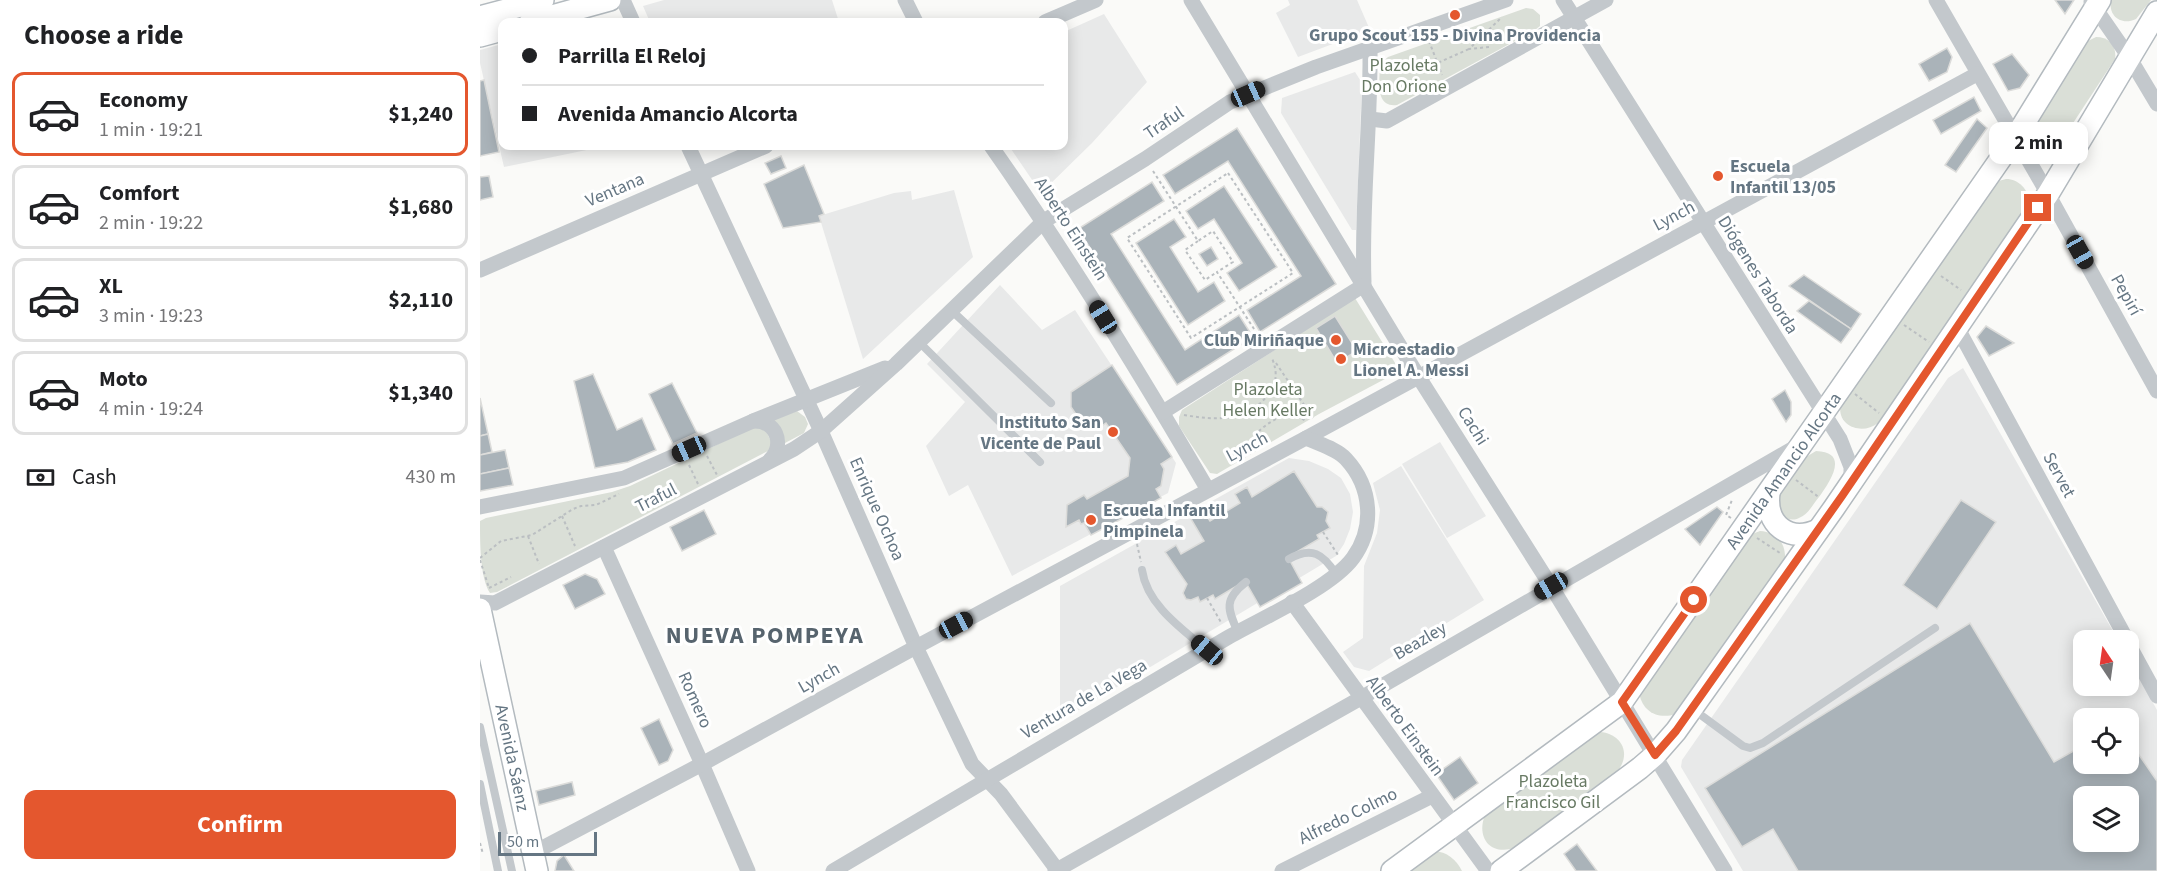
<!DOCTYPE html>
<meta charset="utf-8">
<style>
:root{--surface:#fff;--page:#f2f2f2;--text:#202124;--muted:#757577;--line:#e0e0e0;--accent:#e4572e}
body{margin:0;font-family:"Source Sans 3",sans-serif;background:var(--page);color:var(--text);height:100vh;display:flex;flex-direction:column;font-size:22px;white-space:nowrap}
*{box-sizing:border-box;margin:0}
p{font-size:20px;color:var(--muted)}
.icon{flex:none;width:33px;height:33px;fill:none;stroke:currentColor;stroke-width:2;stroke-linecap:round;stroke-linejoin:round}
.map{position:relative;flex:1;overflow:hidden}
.panel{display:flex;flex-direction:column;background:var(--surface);width:480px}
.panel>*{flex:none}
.guide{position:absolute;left:18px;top:18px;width:570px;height:132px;border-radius:12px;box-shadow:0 3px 15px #0003;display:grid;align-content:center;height:132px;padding:0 24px;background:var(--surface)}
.needle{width:39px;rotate:347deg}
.tools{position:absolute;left:1593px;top:630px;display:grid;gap:12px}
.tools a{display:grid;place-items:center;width:66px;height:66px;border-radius:12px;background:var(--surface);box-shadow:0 3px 15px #0003;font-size:30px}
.scale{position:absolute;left:18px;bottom:15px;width:99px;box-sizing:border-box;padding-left:6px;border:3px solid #657683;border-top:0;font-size:16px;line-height:21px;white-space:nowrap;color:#657683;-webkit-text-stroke:4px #fff;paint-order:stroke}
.end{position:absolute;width:27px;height:27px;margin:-14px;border:8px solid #e4572e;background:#fff;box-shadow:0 0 0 3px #fff}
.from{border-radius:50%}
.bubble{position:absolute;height:42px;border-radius:12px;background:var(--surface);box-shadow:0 3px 15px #0003;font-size:20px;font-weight:700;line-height:42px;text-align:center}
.car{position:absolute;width:18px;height:36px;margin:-18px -9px;border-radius:8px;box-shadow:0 0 4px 2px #0007;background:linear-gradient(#222 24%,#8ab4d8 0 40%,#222 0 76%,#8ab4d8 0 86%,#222 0)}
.guide b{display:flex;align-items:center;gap:21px;height:57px;font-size:22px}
.guide b+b{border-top:2px solid var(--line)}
.guide i{width:15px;height:15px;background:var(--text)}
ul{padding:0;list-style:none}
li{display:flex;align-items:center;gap:18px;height:84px;margin:0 12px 9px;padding:0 12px;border:3px solid var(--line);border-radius:12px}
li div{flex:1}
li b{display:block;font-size:22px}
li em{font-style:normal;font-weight:700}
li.on{border-color:var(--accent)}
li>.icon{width:54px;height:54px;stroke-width:1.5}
h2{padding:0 24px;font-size:27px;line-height:72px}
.pay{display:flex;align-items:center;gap:15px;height:66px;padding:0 24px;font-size:22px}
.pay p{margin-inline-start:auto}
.primary-button{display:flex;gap:12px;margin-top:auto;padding:12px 24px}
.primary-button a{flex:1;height:69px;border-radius:12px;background:var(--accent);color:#fff;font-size:24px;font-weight:700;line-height:69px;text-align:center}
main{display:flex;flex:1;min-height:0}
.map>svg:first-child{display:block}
.built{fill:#e8e9e9;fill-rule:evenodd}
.green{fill:#dadfd7}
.building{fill:#aab3b9;stroke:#dcdcda;stroke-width:1.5;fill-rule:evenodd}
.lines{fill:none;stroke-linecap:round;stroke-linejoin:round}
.secondary-casing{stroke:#b3babf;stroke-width:24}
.path{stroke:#bbbfc2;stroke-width:2;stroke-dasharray:3 3;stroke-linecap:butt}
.service{stroke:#c3c8cc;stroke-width:8}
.minor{stroke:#c3c8cc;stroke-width:15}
.secondary{stroke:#fff;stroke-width:21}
.route{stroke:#e4572e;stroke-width:8}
.poi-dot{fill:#e4572e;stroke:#fff;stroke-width:2}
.labels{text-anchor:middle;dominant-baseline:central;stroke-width:6;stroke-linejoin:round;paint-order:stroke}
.poi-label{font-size:18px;font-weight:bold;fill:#657683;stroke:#fff;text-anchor:start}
.park-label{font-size:18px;fill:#687a64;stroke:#fff}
.street-label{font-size:18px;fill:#657683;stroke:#fff}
.district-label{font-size:24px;font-weight:bold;letter-spacing:1.5px;fill:#57646e;stroke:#fff}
</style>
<main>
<section class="panel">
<h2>Choose a ride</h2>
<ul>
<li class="on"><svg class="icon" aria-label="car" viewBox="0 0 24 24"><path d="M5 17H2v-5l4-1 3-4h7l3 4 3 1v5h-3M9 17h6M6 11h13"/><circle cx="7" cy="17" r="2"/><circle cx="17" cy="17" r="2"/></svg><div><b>Economy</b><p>1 min · 19:21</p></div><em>$1,240</em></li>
<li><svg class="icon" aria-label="car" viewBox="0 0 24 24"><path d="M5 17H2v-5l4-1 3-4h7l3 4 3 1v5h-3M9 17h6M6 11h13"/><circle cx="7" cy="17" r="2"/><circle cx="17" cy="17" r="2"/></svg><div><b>Comfort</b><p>2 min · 19:22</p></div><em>$1,680</em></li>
<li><svg class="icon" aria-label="car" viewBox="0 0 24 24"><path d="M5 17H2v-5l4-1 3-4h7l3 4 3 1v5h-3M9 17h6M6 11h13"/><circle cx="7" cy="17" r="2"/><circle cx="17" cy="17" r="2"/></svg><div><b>XL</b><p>3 min · 19:23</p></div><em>$2,110</em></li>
<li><svg class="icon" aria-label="car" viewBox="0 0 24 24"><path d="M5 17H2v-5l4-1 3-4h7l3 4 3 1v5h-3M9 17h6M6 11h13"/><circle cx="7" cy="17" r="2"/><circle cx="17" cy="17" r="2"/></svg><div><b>Moto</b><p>4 min · 19:24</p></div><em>$1,340</em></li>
</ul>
<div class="pay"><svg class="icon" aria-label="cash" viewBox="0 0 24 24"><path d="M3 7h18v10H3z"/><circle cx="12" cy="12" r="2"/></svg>Cash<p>430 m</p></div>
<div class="primary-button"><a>Confirm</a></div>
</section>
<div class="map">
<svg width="1677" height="871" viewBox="0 0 1677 871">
<rect width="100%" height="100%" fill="#fafaf8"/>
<g class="built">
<path d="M 184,0 L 352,0 L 359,22 L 170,22 L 163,6 Z"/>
<path d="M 808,0 L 877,0 L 890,30 L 818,57 L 796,13 L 810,5 Z"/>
<path d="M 624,14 L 667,82 L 612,143 L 561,193 L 529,146 L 584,146 L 584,32 Z"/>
<path d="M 22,44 L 22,146 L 126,146 L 24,167 L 0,63 L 0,50 Z"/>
<path d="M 875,72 L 882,83 L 876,230 L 872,230 L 801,113 L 802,98 Z"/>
<path d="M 474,190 L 493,257 L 383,359 L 339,216 L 414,193 L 431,191 L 432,200 Z"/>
<path d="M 520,285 L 562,330 L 595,310 L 696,463 L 688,493 L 532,576 L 488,485 L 469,496 L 446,446 L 485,402 L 447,364 Z"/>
<path d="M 1483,368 L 1638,640 L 1604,640 L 1604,686 L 1648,686 L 1649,660 L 1677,710 L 1677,871 L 1263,871 L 1201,767 L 1202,760 L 1468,378 ZM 1604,718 L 1648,718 L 1648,764 L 1604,764 ZM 1604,796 L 1648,796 L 1648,842 L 1604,842 Z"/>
<path d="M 960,442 L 1006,516 L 967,538 L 922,464 Z"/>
<path d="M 809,458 L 829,461 L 848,469 L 861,478 L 870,494 L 873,512 L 870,529 L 864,544 L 856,556 L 580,721 L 580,586 Z"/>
<path d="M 921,466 L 1004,600 L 889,671 L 874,667 L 863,652 L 883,638 L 884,566 L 897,533 L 900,510 L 893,483 Z"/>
</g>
<g class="green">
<path d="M 1631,0 L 1671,0 L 1656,19 C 1641,26 1628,16 1631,0 Z"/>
<path d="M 1046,8 L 1053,9 L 1060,15 L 1060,26 L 1055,30 L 917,105 C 894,108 900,79 900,64 L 908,57 Z"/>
<path d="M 1616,37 C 1629,37 1637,46 1635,59 L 1582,140 C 1569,152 1552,145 1551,128 L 1606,42 Z"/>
<path d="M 1526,179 C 1542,179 1554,196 1546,211 L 1398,423 C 1382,436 1355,426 1361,403 L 1515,182 Z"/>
<path d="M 875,298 L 920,371 L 839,414 L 737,474 L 730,473 L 699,426 L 699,417 L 702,410 Z"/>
<path d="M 317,411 L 325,417 L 328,424 L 324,433 L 305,443 L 292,420 Z"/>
<path d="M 274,427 L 285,428 L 292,444 L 288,451 L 17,592 L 10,593 C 0,578 0,542 0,521 L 6,518 L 132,492 L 150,486 Z"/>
<path d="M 1336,451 C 1371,452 1349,483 1339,497 C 1333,504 1328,515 1319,518 C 1313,521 1307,519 1301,516 L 1297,495 L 1326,457 Z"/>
<path d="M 1280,531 C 1297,532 1306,543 1305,560 L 1196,714 C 1177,720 1161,711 1159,691 L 1267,536 Z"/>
<path d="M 1120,732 C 1144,734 1152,757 1135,774 L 1038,846 C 1014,858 995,840 1005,815 L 1113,733 Z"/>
<path d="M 954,851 C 967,852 976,859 982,871 L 921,871 Z"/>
</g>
<g class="building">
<path d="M 1575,0 L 1594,0 L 1585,14 Z"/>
<path d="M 1467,48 L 1472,57 L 1467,72 L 1449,81 L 1439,64 Z"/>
<path d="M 1532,54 L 1549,75 L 1540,88 L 1528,91 L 1513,64 Z"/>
<path d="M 4,80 L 19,152 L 0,156 L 0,81 Z"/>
<path d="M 1494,97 L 1501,111 L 1461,134 L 1453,120 Z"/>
<path d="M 1497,119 L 1507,128 L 1476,172 L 1465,165 Z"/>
<path d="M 757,128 L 856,284 L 780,332 L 767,310 L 821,276 L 748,161 L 695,194 L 683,175 Z"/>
<path d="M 301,156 L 306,168 L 291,174 L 285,163 Z"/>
<path d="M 324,165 L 344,214 L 339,216 L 341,222 L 303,228 L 284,184 Z"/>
<path d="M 9,176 L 13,197 L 0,200 L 0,177 Z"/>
<path d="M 672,182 L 684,201 L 631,234 L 705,350 L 759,315 L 773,337 L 697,385 L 598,229 Z"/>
<path d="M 744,186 L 797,267 L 759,291 L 747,273 L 762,263 L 734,219 L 718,229 L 706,211 Z"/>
<path d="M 694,219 L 706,237 L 690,247 L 718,292 L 734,282 L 745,301 L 708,325 L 656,243 Z"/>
<path d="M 731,247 L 738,259 L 727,266 L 719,254 Z"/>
<path d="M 1324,275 L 1381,314 L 1371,329 L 1309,286 Z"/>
<path d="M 1329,301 L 1371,329 L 1361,343 L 1317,311 Z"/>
<path d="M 855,316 L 877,351 L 857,363 L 836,328 Z"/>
<path d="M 1506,326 L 1534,343 L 1509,356 L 1497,337 Z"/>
<path d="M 632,365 L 692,457 L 681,464 L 684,469 L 681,486 L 676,489 L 681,498 L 611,535 L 604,523 L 601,524 L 599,520 L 586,527 L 587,505 L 604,495 L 607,499 L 648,476 L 650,458 L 626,423 L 623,425 L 619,420 L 606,429 L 591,407 L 591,392 Z"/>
<path d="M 113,374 L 137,430 L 162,418 L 176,450 L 148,462 L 115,468 L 94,381 Z"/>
<path d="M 192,383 L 217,433 L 193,444 L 169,394 Z"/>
<path d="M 1305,390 L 1311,402 L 1311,415 L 1306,422 L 1292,399 Z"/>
<path d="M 0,398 L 8,434 L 0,436 Z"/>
<path d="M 8,434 L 12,452 L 0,455 L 0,436 Z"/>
<path d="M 25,450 L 29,468 L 0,474 L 0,455 Z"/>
<path d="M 29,468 L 33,485 L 0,491 L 0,474 Z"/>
<path d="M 814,471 L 837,507 L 842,507 L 848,512 L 846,521 L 850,528 L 837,535 L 839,539 L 808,557 L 822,583 L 780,607 L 765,581 L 735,599 L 733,595 L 720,602 L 718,597 L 711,600 L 706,599 L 703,593 L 707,584 L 685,552 L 696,545 L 701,554 L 724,541 L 711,519 L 724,512 L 730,521 L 760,503 L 755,494 L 767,487 L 772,497 Z"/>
<path d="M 1481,500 L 1516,522 L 1457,609 L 1423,585 Z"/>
<path d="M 1237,507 L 1243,512 L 1220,545 L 1205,529 Z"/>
<path d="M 224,510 L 236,534 L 202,551 L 190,527 Z"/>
<path d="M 105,574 L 117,579 L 125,594 L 95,609 L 83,585 Z"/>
<path d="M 1490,623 L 1574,762 L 1604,745 L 1604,764 L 1648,764 L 1648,739 L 1677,781 L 1677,871 L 1318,871 L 1293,829 L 1262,847 L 1225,788 ZM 1604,796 L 1648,796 L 1648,842 L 1604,842 Z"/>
<path d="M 179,719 L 193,750 L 188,761 L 179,765 L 161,728 Z"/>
<path d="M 980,757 L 998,783 L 974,800 L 956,774 Z"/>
<path d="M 92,782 L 95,795 L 59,805 L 56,791 Z"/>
<path d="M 1097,844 L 1117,871 L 1096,871 L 1084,854 Z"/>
<path d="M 84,855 L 94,871 L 75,871 L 77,861 Z"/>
</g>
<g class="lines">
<g class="secondary-casing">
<g id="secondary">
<path d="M 0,17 L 63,0"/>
<path d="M 50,22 L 130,0"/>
<path d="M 0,36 L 22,30"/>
<path d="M 1289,493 C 1285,525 1309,543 1338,530"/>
<path d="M 0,609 L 57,871"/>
<path d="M 912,871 L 1142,702 L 1535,138 L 1620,0"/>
<path d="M 1021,871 L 1160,768 L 1175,755 L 1196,731 L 1354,508 L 1568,194 L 1677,12"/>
</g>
</g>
<g class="path">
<path d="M 949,41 L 962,75"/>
<path d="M 1009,47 L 989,49 L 1022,17"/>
<path d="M 953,65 L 989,49"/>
<path d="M 673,171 L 718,241 L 733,231 L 753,262 L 737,272 L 778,335"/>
<path d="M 748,173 L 813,273 L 711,338 L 647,238 Z"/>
<path d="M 718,241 L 705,250 L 725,280 L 737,272"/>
<path d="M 1461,276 L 1481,290"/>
<path d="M 1424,325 L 1449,342"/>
<path d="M 796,363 L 833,418"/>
<path d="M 1375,394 L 1399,413"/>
<path d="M 704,415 C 735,420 765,423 787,396 C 797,383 798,374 792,358"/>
<path d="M 227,456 L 237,475"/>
<path d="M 756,459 C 769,438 801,401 827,422"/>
<path d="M 209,465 L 218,484"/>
<path d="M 1316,480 L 1340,498"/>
<path d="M 82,516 L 95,546"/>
<path d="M 1251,518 L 1246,515 L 1252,500"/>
<path d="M 843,532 L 858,555"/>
<path d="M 48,536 L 59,564"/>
<path d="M 1277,538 L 1300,553"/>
<path d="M 657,544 L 661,562"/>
<path d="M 0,558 L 21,541 L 52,535 L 93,509 L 101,506 L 116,505 L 139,494"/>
<path d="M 0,560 L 9,588"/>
<path d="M 9,588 L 31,577"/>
<path d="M 727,598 L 742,624"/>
<path d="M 0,843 L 3,854"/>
</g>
<g class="service">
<path d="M 471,310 L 571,403"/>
<path d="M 439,342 L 560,462"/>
<path d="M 809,559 C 832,546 843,554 856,574"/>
<path d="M 662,570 C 667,605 702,629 727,650"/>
<path d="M 758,632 C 747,609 744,599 766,582"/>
<path d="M 1214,710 L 1263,746 L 1270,748 L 1283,743 L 1455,628"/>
<path d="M 0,727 L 32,871"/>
<path d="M 0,784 L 18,871"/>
</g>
<g class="minor">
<path d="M 143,0 L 153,22"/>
<path d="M 425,0 L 436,22"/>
<path d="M 711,0 L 938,376 L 1071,586 L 1245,871"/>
<path d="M 1083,0 L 1360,439 L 1371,467 L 1371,484"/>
<path d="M 1456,0 L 1568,194 L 1677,391"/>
<path d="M 1611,2 L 1649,57 L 1677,104"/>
<path d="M 565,22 L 616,0"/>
<path d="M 890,119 L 907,121 L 1126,0"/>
<path d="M 208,146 L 341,431 L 436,647 L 492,764 L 521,794 L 578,871"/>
<path d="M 511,146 C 589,257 660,373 728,490"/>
<path d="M 0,270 L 286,146"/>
<path d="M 884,282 C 881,204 891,126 890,48"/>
<path d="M 1477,327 L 1647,640"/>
<path d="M 683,412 L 884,285"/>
<path d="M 273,421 C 295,420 306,443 290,460"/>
<path d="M 0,507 L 144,478 L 273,421 L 405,368"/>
<path d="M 124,547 L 222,764 L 268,871"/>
<path d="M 0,602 L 15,603 L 314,449 L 341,431 L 416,364 L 564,221 L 665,159 L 750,102 L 836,67 L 1026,0"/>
<path d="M 812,602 L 1008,871"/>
<path d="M 1648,643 L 1677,696"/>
<path d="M 53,853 L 222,764 L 436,647 L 826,438 L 1497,74"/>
<path d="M 353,871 C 484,793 616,716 747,638 C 780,619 851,588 873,558 C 895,528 892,487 866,459 C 857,449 839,444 826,438"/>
<path d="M 575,871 L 881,698 L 1319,445"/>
<path d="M 802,871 L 952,796"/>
</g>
<use href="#secondary" class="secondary"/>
</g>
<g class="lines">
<path class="route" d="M 1214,600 L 1142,702 L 1175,755 L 1196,731 L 1362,496 L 1558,208"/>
</g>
<g class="poi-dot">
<circle cx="975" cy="15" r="6"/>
<circle cx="1238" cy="176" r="6"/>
<circle cx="856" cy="340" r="6"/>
<circle cx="861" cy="359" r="6"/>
<circle cx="633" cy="432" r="6"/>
<circle cx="611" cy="520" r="6"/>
</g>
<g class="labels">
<g class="poi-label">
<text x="975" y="35" text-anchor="middle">Grupo Scout 155 - Divina Providencia</text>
<text x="1250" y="166">Escuela<tspan x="1250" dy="21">Infantil 13/05</tspan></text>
<text x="844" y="340" text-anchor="end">Club Miriñaque</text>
<text x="873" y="349">Microestadio<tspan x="873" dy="21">Lionel A. Messi</tspan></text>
<text x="621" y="422" text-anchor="end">Instituto San<tspan x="621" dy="21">Vicente de Paul</tspan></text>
<text x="623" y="510">Escuela Infantil<tspan x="623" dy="21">Pimpinela</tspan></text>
</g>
<g class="park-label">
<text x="924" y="65">Plazoleta<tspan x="924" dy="21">Don Orione</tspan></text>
<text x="788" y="389">Plazoleta<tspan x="788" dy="21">Helen Keller</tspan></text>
<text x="1073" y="781">Plazoleta<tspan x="1073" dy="21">Francisco Gil</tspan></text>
</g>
<g class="street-label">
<text transform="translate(684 123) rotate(-34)">Traful</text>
<text transform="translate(135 190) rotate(-23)">Ventana</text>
<text transform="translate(1194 216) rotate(-28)">Lynch</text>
<text transform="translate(591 229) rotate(57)">Alberto Einstein</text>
<text transform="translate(1278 275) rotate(58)">Diógenes Taborda</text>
<text transform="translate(1646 295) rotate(61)">Pepirí</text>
<text transform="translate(993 426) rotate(58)">Cachi</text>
<text transform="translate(767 447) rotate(-28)">Lynch</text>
<text transform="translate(1304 471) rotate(-55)">Avenida Amancio Alcorta</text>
<text transform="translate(1579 475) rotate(62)">Servet</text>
<text transform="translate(176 498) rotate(-27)">Traful</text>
<text transform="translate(397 509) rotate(66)">Enrique Ochoa</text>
<text transform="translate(940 641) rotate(-30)">Beazley</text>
<text transform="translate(339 678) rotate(-29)">Lynch</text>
<text transform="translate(604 699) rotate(-30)">Ventura de La Vega</text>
<text transform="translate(215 700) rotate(66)">Romero</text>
<text transform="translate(925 726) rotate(54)">Alberto Einstein</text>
<text transform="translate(32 758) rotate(78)">Avenida Sáenz</text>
<text transform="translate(868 816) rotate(-26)">Alfredo Colmo</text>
</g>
<g class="district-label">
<text x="285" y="635">NUEVA POMPEYA</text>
</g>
</g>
</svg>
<div class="tools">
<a><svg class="needle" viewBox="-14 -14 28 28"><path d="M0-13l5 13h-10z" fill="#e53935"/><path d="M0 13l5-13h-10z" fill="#757577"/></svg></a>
<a><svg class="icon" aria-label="locate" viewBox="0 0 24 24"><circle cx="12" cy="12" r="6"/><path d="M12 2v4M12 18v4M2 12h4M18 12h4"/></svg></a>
<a><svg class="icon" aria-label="layers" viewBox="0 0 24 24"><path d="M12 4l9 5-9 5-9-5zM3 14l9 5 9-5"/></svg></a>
</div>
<div class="scale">50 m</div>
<i class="end from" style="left:1214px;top:600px"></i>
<i class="end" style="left:1558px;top:208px"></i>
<div class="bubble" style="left:1509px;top:122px;width:99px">2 min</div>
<i class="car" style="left:768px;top:94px;rotate:66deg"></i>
<i class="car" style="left:1600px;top:252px;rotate:151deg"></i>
<i class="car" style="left:623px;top:317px;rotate:328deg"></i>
<i class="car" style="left:209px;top:449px;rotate:246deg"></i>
<i class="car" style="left:1071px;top:586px;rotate:240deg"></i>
<i class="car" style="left:476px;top:625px;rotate:62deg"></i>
<i class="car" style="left:727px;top:650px;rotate:310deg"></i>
<div class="guide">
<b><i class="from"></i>Parrilla El Reloj</b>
<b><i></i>Avenida Amancio Alcorta</b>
</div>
</div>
</main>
